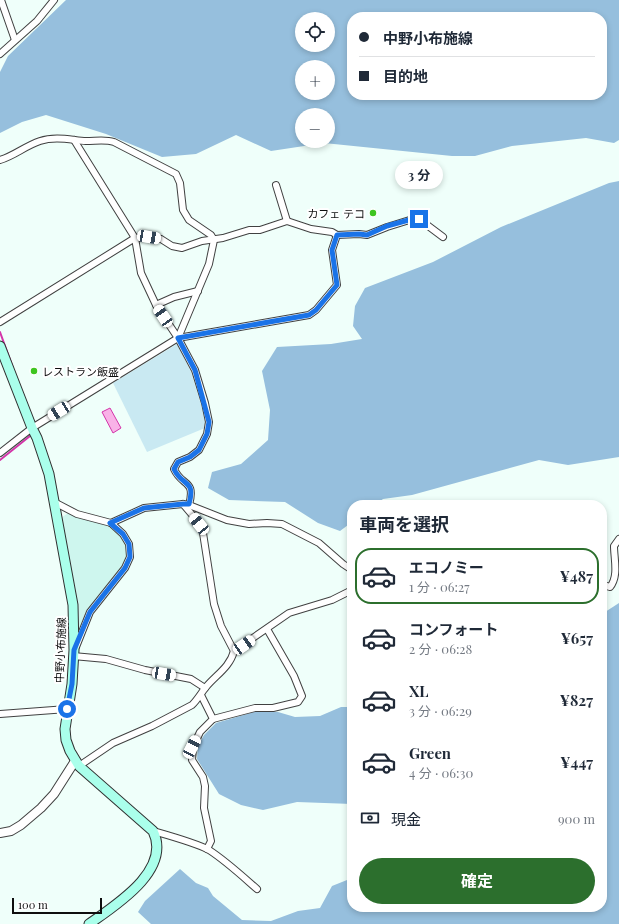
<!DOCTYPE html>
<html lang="ja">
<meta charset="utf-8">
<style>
:root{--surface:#fff;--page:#f2f2f3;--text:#1f2937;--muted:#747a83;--line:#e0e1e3;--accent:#2c6f2d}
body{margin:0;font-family:"Playfair Display","Noto Sans JP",serif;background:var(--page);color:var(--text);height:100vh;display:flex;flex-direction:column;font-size:15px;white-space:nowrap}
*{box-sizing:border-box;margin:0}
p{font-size:13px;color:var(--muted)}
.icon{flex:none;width:22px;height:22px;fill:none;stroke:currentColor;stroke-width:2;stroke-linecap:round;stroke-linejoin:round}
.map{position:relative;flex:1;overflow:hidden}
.details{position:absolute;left:347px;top:500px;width:260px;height:412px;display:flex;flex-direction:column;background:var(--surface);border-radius:16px;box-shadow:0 2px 6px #0003}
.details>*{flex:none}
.top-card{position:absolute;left:347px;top:12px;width:260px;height:88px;border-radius:16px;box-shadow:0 2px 6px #0003;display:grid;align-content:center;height:88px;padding:0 12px;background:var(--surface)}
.controls{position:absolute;left:295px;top:12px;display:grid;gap:8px}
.controls a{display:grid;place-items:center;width:40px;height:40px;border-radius:50%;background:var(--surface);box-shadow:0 2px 6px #0003;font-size:20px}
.scale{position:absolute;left:12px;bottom:10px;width:90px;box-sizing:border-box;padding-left:4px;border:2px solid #0e0e0e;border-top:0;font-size:11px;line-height:14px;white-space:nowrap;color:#0e0e0e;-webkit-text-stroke:3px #fff;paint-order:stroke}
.end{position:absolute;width:18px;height:18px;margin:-9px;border:5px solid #1a73e8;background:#fff;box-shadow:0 0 0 2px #fff}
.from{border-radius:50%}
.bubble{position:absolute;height:28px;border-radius:14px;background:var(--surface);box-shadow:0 2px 6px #0003;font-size:13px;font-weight:700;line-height:28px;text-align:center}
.car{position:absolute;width:12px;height:24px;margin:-12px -6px;border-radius:5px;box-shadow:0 0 3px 1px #0007;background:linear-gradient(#fff 24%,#345 0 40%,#fff 0 76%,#345 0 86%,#fff 0)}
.top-card b{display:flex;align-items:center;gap:14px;height:38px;font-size:15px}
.top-card b+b{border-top:1px solid var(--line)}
.top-card i{width:10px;height:10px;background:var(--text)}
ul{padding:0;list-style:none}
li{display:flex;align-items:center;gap:12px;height:56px;margin:0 8px 6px;padding:0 4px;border:2px solid transparent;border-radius:16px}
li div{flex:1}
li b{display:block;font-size:15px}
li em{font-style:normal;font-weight:700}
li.selected{border-color:var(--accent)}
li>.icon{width:36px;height:36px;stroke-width:1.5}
h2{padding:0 12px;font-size:18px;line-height:48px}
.pay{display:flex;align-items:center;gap:10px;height:44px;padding:0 12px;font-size:15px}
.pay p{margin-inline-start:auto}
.action{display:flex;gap:8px;margin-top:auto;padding:8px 12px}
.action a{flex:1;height:46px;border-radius:24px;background:var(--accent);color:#fff;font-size:16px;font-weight:700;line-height:46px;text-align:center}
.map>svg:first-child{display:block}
.farmland{fill:#cef6ee}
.forest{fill:#96bfdd;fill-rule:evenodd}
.pitch{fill:#c9e9f2}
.water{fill:#f9b2e7;stroke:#d335a9}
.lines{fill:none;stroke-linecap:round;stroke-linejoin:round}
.stream{stroke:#d335a9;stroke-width:2}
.minor-casing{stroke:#414141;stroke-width:8}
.tertiary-casing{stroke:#414141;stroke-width:10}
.secondary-casing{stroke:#303030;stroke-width:11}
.minor{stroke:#fff;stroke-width:6}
.tertiary{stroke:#fff;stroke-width:8}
.secondary{stroke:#aaffeb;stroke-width:9}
.route{stroke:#1a73e8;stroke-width:5}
.poi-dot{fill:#3dc520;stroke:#fff;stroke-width:1.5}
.labels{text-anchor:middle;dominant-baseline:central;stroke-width:4;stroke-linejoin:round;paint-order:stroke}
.poi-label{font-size:11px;fill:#0e0e0e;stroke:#fff;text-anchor:end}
.street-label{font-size:11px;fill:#0e0e0e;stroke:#fff}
</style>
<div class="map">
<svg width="619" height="924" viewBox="0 0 619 924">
<rect width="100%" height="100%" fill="#effffa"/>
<path class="farmland" d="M 68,513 L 107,526 L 121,535 L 126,545 L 127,556 L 123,566 L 89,610 L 77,635 L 61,518 Z"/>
<g class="forest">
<path d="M 66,0 L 619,0 L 619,140 L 614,143 L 586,138 L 512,146 L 475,156 L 452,156 L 324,143 L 271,151 L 236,135 L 196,154 L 162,157 L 106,134 L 46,115 L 22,122 L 0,133 L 0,72 L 8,56 ZM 352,17 L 602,17 L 602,95 L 352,95 ZM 302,19 L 328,19 L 328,45 L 302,45 ZM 302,67 L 328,67 L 328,93 L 302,93 ZM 302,115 L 328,115 L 328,141 L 302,141 Z"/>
<path d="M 619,181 L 619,457 L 568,465 L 539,460 L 412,495 L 383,499 L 375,505 L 352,505 L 352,522 L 340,531 L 318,523 L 285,502 L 229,500 L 208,488 L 212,472 L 241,464 L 268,440 L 270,410 L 262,371 L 277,347 L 331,344 L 362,339 L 353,326 L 355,306 L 365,288 L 433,262 L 501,227 L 609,183 Z"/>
<path d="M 619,603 L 619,924 L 151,924 L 138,912 L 145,901 L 180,869 L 196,883 L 208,888 L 213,896 L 242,920 L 271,921 L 298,911 L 320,908 L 332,886 L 352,878 L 352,907 L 602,907 L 602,614 Z"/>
<path d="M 341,707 L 348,707 L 352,710 L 352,804 L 297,802 L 263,810 L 241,805 L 219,794 L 197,759 L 198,746 L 204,735 L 216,723 L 254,712 L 278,712 L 295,717 L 320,716 Z"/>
</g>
<path class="pitch" d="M 177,344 L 191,372 L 206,421 L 205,428 L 147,452 L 113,383 Z"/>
<path class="water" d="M 110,408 L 121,428 L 113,433 L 102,412 Z"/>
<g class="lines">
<g class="stream">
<path d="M 0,332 L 13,368"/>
<path d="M 0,460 L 30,436"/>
</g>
<g class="minor-casing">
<g id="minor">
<path d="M 1,0 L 15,40"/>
<path d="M 0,54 L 37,21 L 54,0"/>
<path d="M 74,140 L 135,238 L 141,273 L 156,305 L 178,338 L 195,370 L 205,403 L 209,422 L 207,434 L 199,450 L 190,457 L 178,462 L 174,469 C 182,487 196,479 189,505"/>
<path d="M 0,160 C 14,156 25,146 40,141 C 55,136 71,140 86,141 C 96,141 105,139 114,142 L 176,174 L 180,183 L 183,210 L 189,220 L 211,235 L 214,240 L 209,264 L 178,338"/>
<path d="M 276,185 L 287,221"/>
<path d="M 156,305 L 174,297 L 198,291"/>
<path d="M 0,322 L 135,238 L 149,237 L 161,239 L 172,246 L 182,248 L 202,241 L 223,238 L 249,230 L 260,230 L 287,221 L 311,229 L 332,232 L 337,235 L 359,234 L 367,235 L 387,227 L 416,218 L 419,219 L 443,237"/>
<path d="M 0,453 L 32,428 L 178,338 L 309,315 L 316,310 L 337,285 L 332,250 L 337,235"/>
<path d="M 54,502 L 77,514 L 111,523 L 123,534 L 129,544 L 130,557 L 125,568 L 90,612 L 76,647"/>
<path d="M 183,504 L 199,523 L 203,533 L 214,604 L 221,626 L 234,651"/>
<path d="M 111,523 L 144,508 L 183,504 L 189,505 L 227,520 L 249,524 L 267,523 L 282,524 L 319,543 L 343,564 L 352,570"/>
<path d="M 602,582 L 603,585 L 610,587 C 619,576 614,559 614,546 L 619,539"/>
<path d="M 73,656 L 106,659 L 145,670 L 191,679 L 205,688"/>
<path d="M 201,695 L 213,719 L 200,732 L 193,747 L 192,760 L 203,777 L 205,786 L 204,808 L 211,841 L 207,849"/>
<path d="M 0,714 L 67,709"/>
<path d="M 213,719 L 255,708 L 273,708 L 298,702 L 302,696 L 294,676 L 267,629"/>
<path d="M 79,766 L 113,743 L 152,726 L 192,705 C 198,699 201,693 206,687 C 216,675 230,667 234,651 L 289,613 L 332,600 L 352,590"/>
<path d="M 153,831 C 167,835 196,843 209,850 C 226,861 241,875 257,889"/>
</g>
</g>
<g class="tertiary-casing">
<path id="tertiary" d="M 0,833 L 11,831 L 21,825 L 41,808 L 54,794 L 75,761"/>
</g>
<g class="secondary-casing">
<path id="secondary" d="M 0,346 L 32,428 L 37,438 L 49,474 L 73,605 L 74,650 L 72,684 L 65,729 L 66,740 L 70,751 L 79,766 L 153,831 C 172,870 116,905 89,924"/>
</g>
<use href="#minor" class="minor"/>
<use href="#tertiary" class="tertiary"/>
<use href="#secondary" class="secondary"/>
</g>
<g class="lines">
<path class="route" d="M 67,709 L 72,684 L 74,650 L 90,612 L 125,568 L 130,557 L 129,544 L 123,534 L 110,523 L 144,508 L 183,504 L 189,504 C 196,479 182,487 174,469 L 178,462 L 190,457 L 199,450 L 207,434 L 209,422 L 195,370 L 178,338 L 309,315 L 316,310 L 337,285 L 332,250 L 337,235 L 359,234 L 367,235 L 387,226 L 416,218 L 419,219"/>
</g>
<g class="poi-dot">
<circle cx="373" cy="213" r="4"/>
<circle cx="34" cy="371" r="4"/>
</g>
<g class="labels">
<g class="poi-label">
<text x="365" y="213">カフェ テコ</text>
<text x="42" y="371" text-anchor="start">レストラン飯盛</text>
</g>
<g class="street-label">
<text transform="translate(60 650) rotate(-88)">中野小布施線</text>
</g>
</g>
</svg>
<div class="controls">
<a><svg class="icon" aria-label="locate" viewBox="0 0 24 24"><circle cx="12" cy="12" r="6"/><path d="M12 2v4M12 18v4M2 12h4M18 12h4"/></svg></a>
<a>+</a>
<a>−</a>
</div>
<div class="scale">100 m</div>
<i class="end from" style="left:67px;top:709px"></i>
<i class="end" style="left:419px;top:219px"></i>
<div class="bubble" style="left:395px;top:161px;width:48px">3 分</div>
<i class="car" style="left:149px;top:237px;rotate:100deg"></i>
<i class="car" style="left:163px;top:316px;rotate:326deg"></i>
<i class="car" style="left:59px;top:411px;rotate:238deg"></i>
<i class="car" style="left:199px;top:524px;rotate:321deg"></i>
<i class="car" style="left:244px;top:645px;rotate:56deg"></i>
<i class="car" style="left:164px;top:674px;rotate:100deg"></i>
<i class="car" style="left:192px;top:747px;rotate:27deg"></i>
<div class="top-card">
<b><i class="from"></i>中野小布施線</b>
<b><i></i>目的地</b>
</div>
<section class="details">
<h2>車両を選択</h2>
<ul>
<li class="selected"><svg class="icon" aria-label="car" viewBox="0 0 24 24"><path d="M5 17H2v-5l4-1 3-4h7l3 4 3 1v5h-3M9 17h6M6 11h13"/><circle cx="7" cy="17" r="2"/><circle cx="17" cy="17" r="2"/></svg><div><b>エコノミー</b><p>1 分 · 06:27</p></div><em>¥487</em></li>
<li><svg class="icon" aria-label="car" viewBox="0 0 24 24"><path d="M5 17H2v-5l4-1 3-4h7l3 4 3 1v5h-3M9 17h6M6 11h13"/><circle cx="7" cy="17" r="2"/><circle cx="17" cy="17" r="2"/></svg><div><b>コンフォート</b><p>2 分 · 06:28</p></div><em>¥657</em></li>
<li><svg class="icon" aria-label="car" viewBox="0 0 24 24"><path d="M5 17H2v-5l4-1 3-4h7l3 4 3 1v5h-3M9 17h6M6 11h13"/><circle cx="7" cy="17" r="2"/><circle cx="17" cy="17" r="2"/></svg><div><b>XL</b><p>3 分 · 06:29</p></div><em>¥827</em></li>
<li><svg class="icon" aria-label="car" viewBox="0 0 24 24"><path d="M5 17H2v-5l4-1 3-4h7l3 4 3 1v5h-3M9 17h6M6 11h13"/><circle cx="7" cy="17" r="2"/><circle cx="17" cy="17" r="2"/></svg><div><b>Green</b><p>4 分 · 06:30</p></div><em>¥447</em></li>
</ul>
<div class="pay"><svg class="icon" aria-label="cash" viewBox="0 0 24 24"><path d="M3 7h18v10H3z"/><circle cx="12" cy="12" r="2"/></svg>現金<p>900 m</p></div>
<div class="action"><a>確定</a></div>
</section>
</div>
